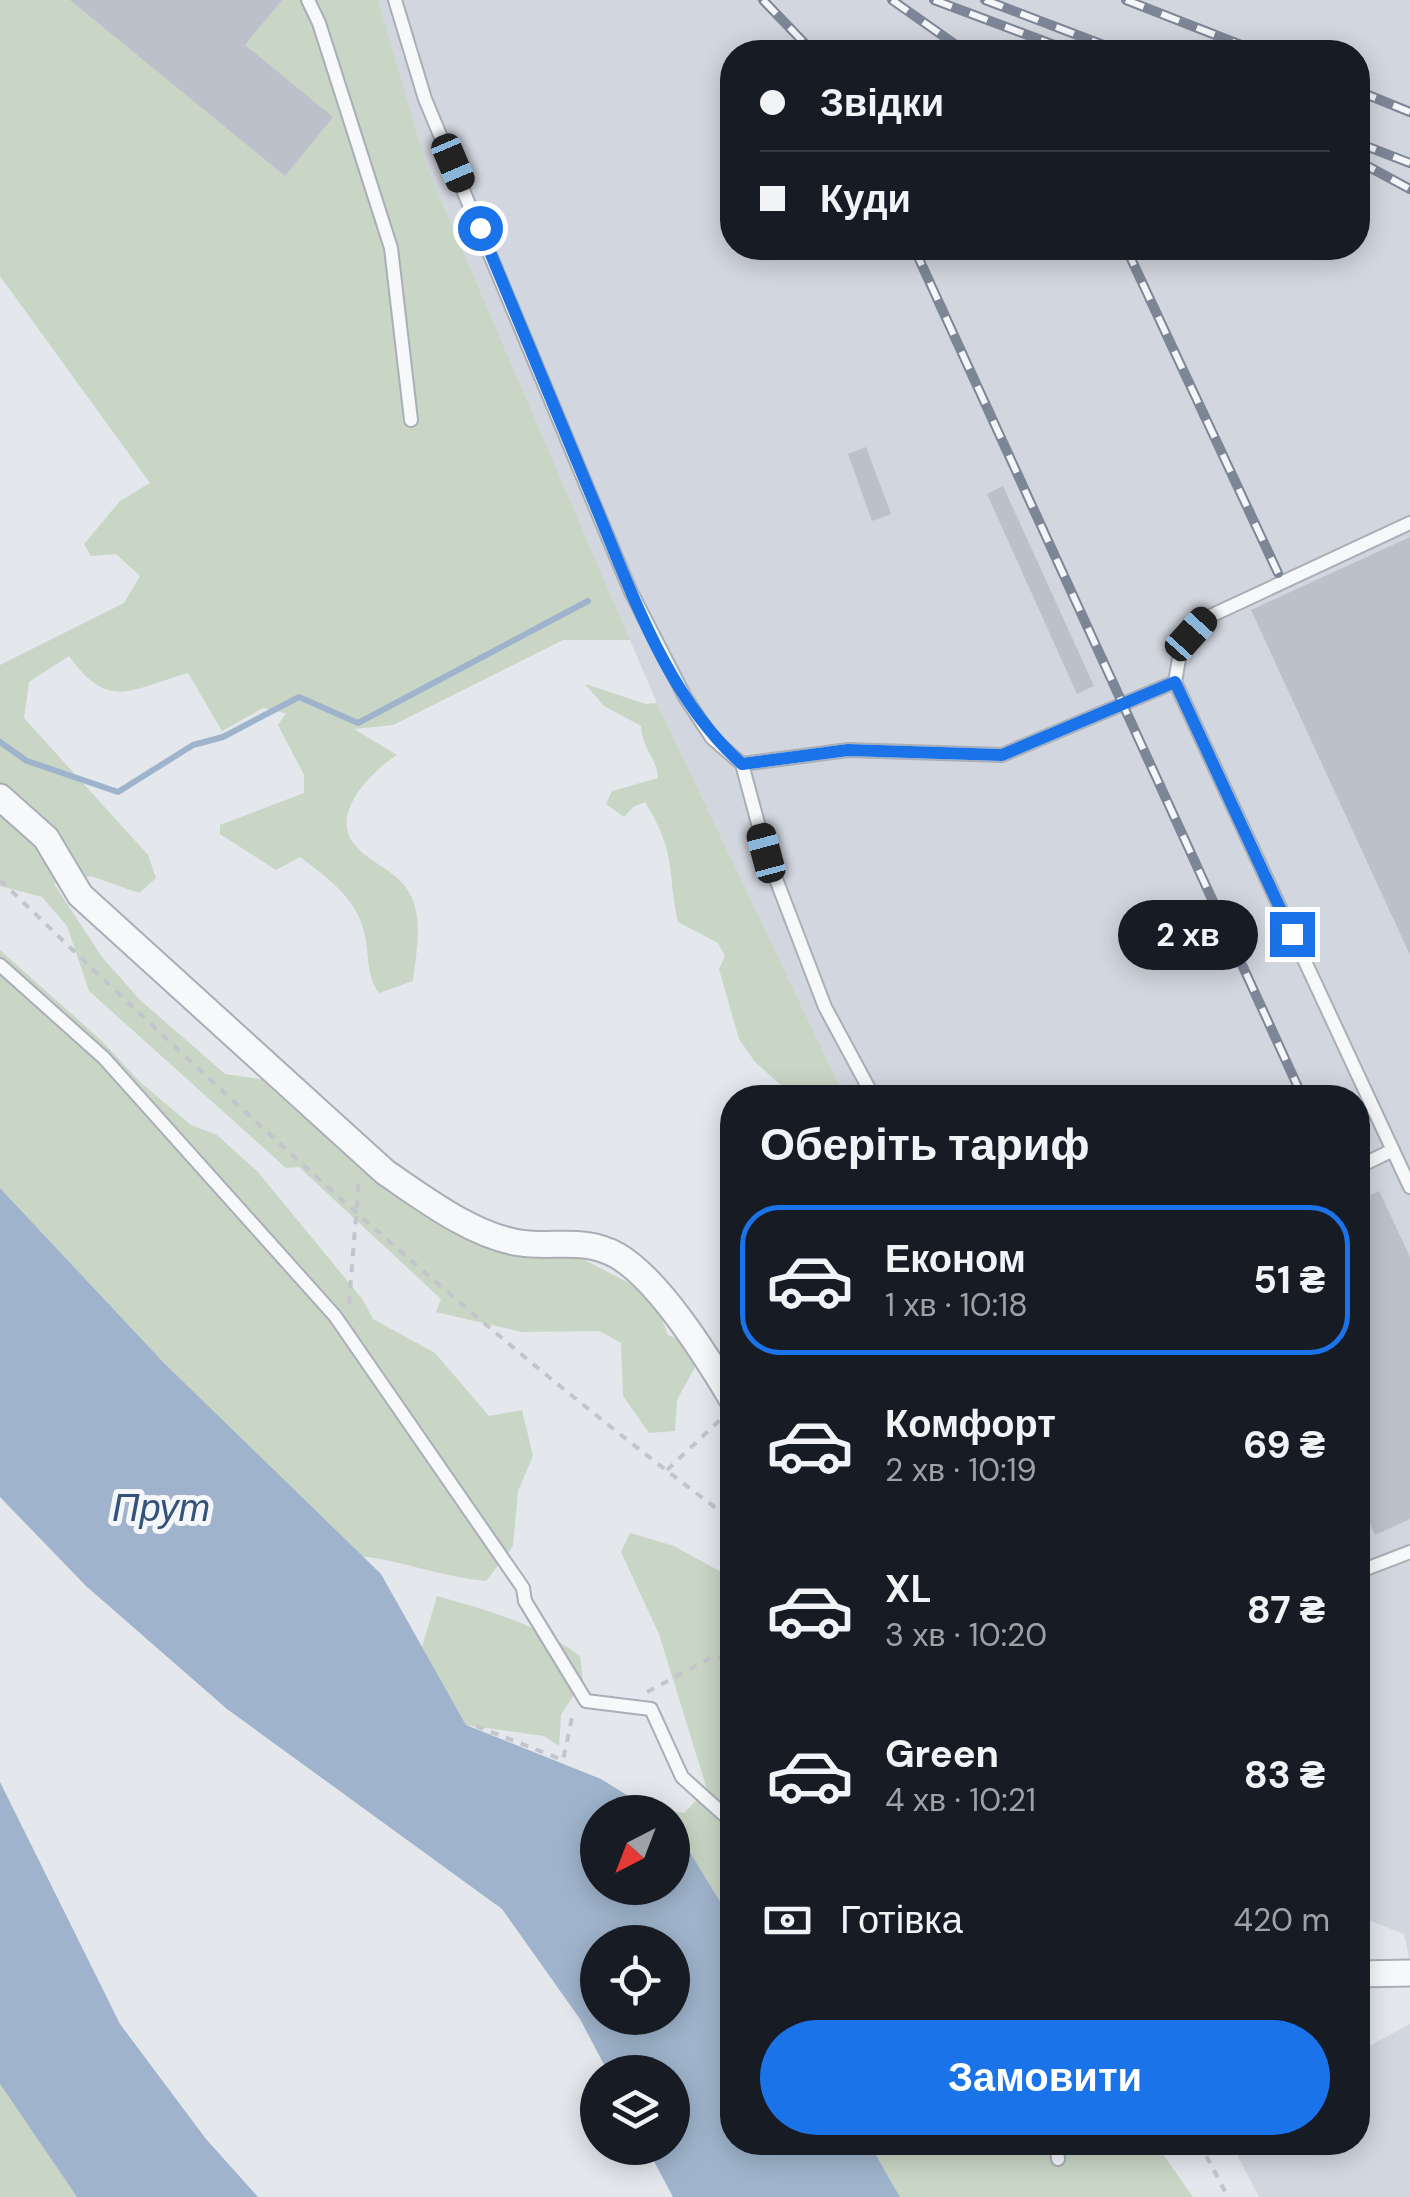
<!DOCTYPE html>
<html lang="uk">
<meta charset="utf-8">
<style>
:root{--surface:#171b24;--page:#242831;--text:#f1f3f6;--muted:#9ea1a6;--line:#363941;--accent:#1a73e8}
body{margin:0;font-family:"DM Sans",sans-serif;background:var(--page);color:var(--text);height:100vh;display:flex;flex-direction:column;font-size:38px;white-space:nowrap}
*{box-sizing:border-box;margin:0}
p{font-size:32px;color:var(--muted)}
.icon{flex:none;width:55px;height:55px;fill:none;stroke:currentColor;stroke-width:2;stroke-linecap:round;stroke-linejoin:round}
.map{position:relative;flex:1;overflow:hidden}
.sheet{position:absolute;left:720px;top:1085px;width:650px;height:1070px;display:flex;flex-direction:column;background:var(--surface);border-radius:40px;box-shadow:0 5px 25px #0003}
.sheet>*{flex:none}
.banner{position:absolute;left:720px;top:40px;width:650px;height:220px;border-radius:40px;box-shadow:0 5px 25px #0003;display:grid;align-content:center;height:220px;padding:0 40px;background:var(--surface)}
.needle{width:65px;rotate:222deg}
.controls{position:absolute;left:580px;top:1795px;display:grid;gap:20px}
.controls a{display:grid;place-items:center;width:110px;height:110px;border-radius:50%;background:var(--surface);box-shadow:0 5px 25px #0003;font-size:50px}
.end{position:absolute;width:45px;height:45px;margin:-22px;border:12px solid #1a73e8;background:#fff;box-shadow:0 0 0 5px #fff}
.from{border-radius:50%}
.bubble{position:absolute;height:70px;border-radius:35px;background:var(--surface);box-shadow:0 5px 25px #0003;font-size:32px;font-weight:700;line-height:70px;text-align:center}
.car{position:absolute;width:30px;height:60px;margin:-30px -15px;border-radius:12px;box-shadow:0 0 8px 2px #0007;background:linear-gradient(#222 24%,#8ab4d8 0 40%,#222 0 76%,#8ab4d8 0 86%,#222 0)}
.banner b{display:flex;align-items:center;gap:35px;height:95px;font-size:38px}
.banner b+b{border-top:2px solid var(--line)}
.banner i{width:25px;height:25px;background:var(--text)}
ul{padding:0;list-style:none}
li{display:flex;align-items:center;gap:30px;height:150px;margin:0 20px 15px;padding:0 20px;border:5px solid transparent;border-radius:40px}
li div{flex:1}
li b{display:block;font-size:38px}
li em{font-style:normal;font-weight:700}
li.active{border-color:var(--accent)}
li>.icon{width:90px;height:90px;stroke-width:1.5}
h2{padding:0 40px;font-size:45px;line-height:120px}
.pay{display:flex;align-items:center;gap:25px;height:110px;padding:0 40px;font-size:38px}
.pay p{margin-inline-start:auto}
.button{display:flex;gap:20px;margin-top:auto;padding:20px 40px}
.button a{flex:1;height:115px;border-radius:60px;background:var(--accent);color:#fff;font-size:40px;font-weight:700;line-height:115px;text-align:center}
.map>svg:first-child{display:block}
.built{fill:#d2d6de;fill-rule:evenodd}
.green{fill:#c9d6c5}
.water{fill:#9fb4cc;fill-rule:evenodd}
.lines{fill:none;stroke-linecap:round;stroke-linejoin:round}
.stream{stroke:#9fb4cc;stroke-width:6}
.building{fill:#bbc0ca}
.lane-casing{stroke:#a9aeb7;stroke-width:16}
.street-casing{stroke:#a9aeb7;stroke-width:29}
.path{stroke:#c2c5cb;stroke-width:4;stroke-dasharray:8 8;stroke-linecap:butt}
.lane{stroke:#f7f8fa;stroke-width:12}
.street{stroke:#f7f8fa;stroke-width:25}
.rail-casing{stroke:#7d8696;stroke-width:10}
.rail{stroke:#f4f6f9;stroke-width:6;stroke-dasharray:19;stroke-linecap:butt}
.route{stroke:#1a73e8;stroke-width:12}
.labels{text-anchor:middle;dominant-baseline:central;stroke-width:10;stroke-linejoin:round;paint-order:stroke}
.water-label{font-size:38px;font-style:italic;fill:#34527a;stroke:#f4f6f9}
</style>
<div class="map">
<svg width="1410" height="2197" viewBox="0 0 1410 2197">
<rect width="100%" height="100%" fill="#e4e7ec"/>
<g class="built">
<path d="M 378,0 L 1410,0 L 1410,1962 L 1404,1934 L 1358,1916 L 1358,1098 L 845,1097 L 657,703 L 427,167 ZM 732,52 L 1358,52 L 1358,248 L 732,248 Z"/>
<path d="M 1410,2024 L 1410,2197 L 1259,2197 L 1231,2143 L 1358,2142 L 1358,2052 Z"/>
</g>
<g class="green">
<path d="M 0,0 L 378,0 L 427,167 L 630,640 L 563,640 L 393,725 L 354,729 L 397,755 C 373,770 329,813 354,844 C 368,862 395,870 407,889 C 425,917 416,951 413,981 L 379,993 C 367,975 369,962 366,941 C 360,900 330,880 300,857 L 276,870 L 220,834 L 220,825 L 304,793 L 304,775 L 278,725 L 286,713 L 263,708 L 222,731 L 188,673 C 131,689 109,712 69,656 L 29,682 L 24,718 L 148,855 L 156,878 L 139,893 L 91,876 L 54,884 L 102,957 L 140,1000 L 225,1074 L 279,1082 L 425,1208 L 563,1249 L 633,1285 L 658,1309 L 668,1335 L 693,1345 L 700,1358 L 677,1400 L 675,1431 L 649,1433 L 623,1396 L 621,1343 L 599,1331 L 522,1332 L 436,1312 L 441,1299 L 299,1167 L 286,1168 L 89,991 L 67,926 L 42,897 L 0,886 L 0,665 L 124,603 L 140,576 L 116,554 L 91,556 L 84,544 L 120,501 L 150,483 L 0,276 Z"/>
<path d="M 585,684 L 646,704 L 657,703 L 845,1097 L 794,1097 L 755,1062 L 739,1039 L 719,969 L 725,956 L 718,943 L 678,922 C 667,869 677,854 645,802 L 633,807 L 624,817 L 606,804 L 612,791 L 658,778 C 658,761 641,746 641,726 L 604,706 Z"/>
<path d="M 0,950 L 102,1041 L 140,1082 L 191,1125 L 217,1135 L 258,1172 L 363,1300 L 373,1319 L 435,1353 L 489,1416 L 522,1410 L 533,1456 L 518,1491 L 513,1546 L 486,1581 C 442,1577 404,1561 360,1556 L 165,1364 L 0,1188 Z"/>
<path d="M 630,1533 L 674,1546 L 732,1578 L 732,1921 L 691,1854 L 673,1833 L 672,1812 L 651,1809 L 684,1813 L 707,1789 L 659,1634 L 621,1552 Z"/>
<path d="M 437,1596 C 490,1611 535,1623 580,1656 L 583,1681 L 561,1715 L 559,1746 L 544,1736 L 466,1725 L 422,1647 Z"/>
<path d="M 0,2084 L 77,2197 L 0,2197 Z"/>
<path d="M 869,2143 L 1155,2143 L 1193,2197 L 900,2197 Z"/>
</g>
<g class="water">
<path d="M 0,1188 L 165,1364 L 381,1574 L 466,1725 L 601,1779 L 654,1812 L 598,1812 L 598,1888 L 672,1888 L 673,1833 L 691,1854 L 732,1921 L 732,2142 L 869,2143 L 900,2197 L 673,2197 L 647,2148 L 672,2148 L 672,2072 L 608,2072 L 580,2019 L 502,1909 L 227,1709 L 86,1586 L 0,1497 ZM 598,1942 L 672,1942 L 672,2018 L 598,2018 Z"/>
<path d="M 0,1782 L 120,2024 L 206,2139 L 258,2197 L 77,2197 L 0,2084 Z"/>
</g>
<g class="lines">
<path class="stream" d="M 0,742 L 27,761 L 118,792 L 193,745 L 223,737 L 299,697 L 358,723 L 588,601"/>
</g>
<g class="building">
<path d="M 70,0 L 282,0 L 245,45 L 333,117 L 285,176 Z"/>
<path d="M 866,447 L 891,514 L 872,521 L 848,454 Z"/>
<path d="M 1003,486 L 1094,686 L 1077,694 L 987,494 Z"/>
<path d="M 1410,537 L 1410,955 L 1251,610 Z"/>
<path d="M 1379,1191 L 1410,1257 L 1410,1519 L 1375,1535 L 1358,1498 L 1358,1201 Z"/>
</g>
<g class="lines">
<g class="lane-casing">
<g id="lane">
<path d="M 308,0 L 319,23 L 391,248 L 411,420"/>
<path d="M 395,0 L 425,99 L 630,590 L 685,697 L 712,738 L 742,764 L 766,853 L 825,1007 L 874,1098"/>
<path d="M 1410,523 L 1206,618 L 1180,653 L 1175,682 L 1410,1187"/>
<path d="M 742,764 L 848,750 L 1002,755 L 1175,682"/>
<path d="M 0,965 L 104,1058 L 335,1316 L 523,1588 L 525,1601 L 586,1701 L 651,1709 L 682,1777 L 732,1822"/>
<path d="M 1358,1167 L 1393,1150"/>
<path d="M 1358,1572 L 1410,1552"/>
<path d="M 1056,2142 L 1058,2159"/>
</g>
</g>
<g class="street-casing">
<g id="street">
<path d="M 0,797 L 46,838 L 80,895 L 385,1172 C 423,1198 473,1236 520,1243 C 555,1248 585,1237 618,1256 C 660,1281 707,1357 732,1399"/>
<path d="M 1358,1974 L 1410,1973"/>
</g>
</g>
<g class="path">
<path d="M 0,880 C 233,1105 472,1327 732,1520"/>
<path d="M 349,1304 L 359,1179"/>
<path d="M 667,1470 L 722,1418"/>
<path d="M 647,1692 L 714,1656 L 732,1660"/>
<path d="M 476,1726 L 563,1760 L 573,1713"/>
<path d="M 1199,2142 L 1228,2197"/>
</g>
<use href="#lane" class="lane"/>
<use href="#street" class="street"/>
<g class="rail-casing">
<g id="rail">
<path d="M 763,0 L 813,52"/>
<path d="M 892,0 L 966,52"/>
<path d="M 934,0 L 1073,52"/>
<path d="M 985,0 L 1122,52"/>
<path d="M 1126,0 L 1259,52"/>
<path d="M 1358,91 L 1410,112"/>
<path d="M 1358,143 L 1410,163"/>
<path d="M 1358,161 L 1410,189"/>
<path d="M 914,248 L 1303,1098"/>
<path d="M 1126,248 L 1278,573"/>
</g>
</g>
<use href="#rail" class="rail"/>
</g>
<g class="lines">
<path class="route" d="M 480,228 C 517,317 554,406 591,495 C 630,587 665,696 742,764 L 848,750 L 1002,755 L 1175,682 L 1292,934"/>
</g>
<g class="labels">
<g class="water-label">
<text x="161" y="1508">Прут</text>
</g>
</g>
</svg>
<div class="controls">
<a><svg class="needle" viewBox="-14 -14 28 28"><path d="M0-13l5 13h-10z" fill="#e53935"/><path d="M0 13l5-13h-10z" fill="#9ea1a6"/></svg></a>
<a><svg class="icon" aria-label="locate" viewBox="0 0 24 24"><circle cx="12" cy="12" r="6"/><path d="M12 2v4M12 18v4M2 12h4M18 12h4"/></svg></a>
<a><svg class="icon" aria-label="layers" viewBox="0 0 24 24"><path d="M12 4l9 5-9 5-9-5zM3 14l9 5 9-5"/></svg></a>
</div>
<i class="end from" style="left:480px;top:228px"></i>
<i class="end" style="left:1292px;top:934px"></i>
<div class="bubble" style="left:1118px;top:900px;width:140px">2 хв</div>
<i class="car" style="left:453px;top:163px;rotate:157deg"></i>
<i class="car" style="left:1191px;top:634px;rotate:42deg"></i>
<i class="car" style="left:766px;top:853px;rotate:345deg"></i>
<div class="banner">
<b><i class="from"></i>Звідки</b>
<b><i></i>Куди</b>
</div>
<section class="sheet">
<h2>Оберіть тариф</h2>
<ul>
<li class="active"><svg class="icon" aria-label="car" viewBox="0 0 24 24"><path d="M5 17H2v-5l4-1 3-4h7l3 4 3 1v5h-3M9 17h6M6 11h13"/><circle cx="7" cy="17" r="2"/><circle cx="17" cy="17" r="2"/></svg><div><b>Економ</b><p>1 хв · 10:18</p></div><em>51 ₴</em></li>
<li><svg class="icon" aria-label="car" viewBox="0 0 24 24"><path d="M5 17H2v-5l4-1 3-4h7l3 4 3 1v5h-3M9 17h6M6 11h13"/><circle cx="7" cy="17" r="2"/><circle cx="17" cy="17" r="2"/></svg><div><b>Комфорт</b><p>2 хв · 10:19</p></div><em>69 ₴</em></li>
<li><svg class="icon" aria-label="car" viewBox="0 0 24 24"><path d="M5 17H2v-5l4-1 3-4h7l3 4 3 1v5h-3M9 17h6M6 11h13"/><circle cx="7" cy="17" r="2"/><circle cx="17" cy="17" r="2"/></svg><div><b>XL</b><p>3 хв · 10:20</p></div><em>87 ₴</em></li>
<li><svg class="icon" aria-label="car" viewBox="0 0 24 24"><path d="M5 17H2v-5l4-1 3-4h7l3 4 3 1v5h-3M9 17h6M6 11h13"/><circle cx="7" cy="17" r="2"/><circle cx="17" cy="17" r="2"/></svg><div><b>Green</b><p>4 хв · 10:21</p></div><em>83 ₴</em></li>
</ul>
<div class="pay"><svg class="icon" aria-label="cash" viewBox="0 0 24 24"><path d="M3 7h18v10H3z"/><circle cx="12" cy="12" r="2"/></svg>Готівка<p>420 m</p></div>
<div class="button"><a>Замовити</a></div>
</section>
</div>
